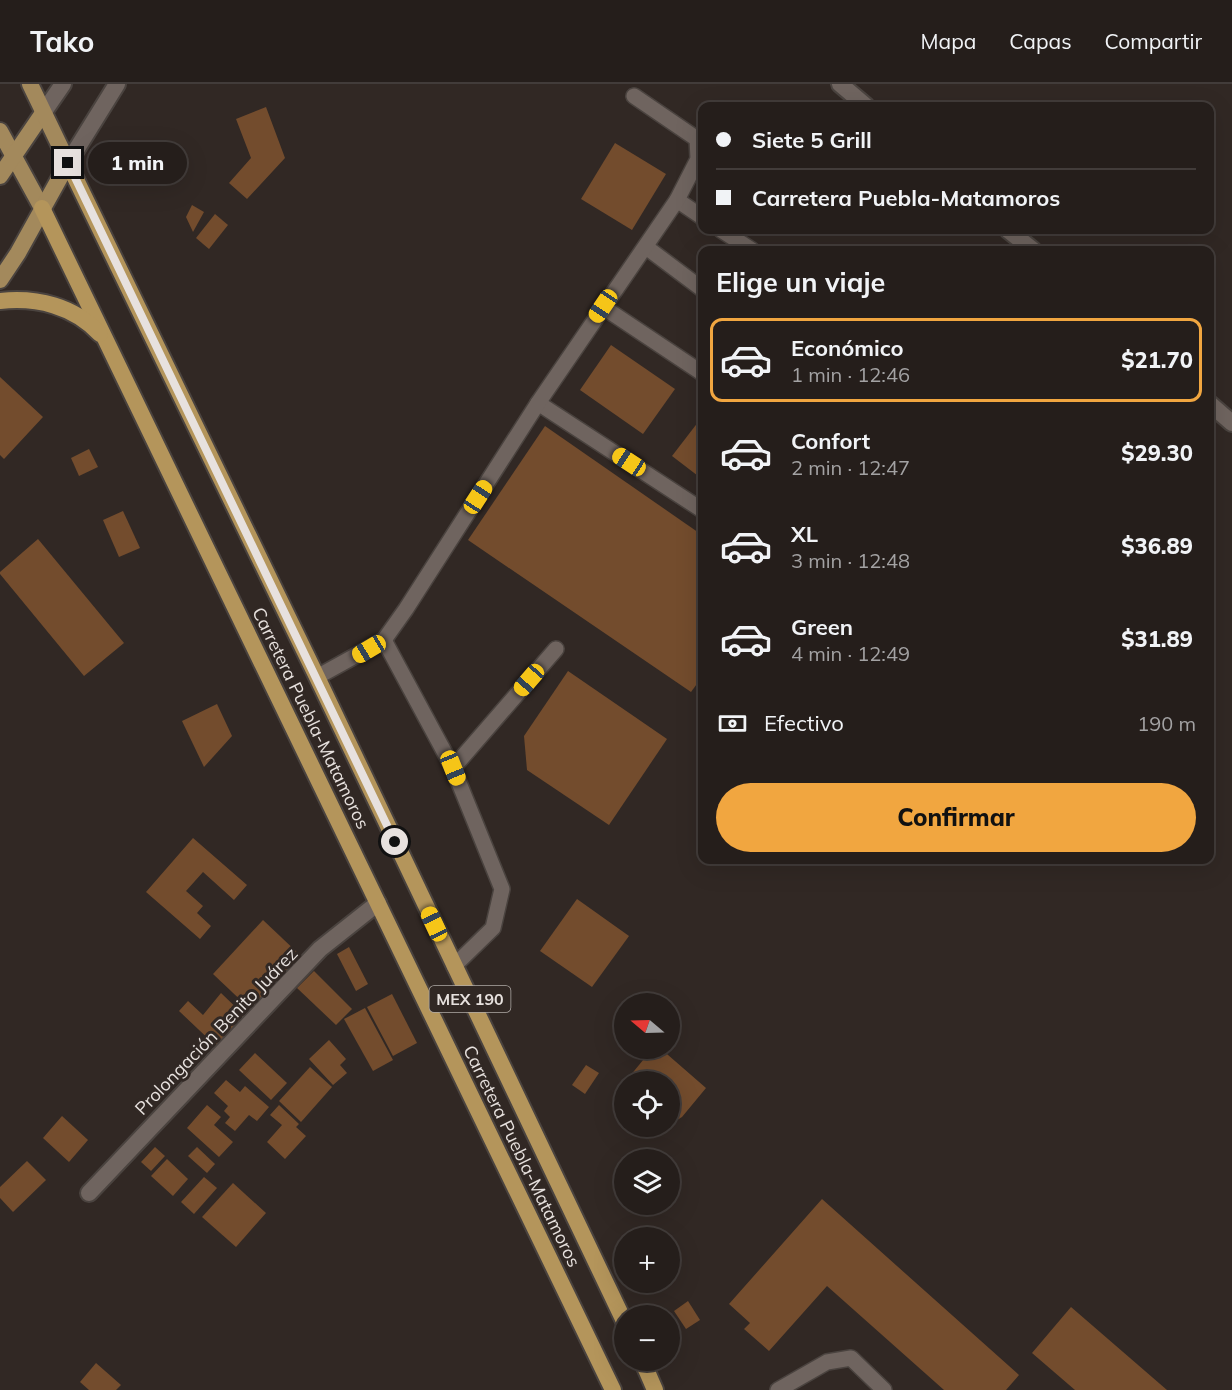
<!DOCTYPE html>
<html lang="es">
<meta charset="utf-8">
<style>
:root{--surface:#251e1b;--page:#2d2724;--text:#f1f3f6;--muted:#a3a2a3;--line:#423c3a;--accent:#f1a640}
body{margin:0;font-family:Mulish,sans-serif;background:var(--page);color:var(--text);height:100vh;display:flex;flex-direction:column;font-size:22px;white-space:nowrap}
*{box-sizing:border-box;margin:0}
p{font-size:20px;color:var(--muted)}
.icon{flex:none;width:33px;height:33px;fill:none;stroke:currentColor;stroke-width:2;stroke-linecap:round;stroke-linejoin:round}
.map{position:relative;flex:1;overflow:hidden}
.side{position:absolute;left:698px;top:162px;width:516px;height:618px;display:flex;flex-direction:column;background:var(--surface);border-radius:12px;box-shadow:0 6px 24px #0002,0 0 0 2px var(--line)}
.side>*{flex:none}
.top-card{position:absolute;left:698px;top:18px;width:516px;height:132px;border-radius:12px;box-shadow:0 6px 24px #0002,0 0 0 2px var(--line);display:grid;align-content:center;height:132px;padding:0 18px;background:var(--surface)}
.needle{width:39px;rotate:289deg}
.controls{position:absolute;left:614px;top:909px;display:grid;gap:12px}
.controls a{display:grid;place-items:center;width:66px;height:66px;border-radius:50%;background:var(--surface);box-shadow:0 6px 24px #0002,0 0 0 2px var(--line);font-size:30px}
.end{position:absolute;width:27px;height:27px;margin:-14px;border:8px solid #e7e1de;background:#111;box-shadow:0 0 0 3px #111}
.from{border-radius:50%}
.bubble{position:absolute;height:42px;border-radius:21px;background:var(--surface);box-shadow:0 6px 24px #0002,0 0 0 2px var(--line);font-size:20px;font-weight:800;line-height:42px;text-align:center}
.car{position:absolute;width:18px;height:36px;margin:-18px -9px;border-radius:8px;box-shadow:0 0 4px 2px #0007;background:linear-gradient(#f5c518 24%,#345 0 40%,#f5c518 0 76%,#345 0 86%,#f5c518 0)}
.top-card b{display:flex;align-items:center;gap:21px;height:57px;font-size:22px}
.top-card b+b{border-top:2px solid var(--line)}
.top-card i{width:15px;height:15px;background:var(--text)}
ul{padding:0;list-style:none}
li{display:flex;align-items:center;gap:18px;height:84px;margin:0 12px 9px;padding:0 6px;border:3px solid transparent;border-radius:12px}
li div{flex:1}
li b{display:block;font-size:22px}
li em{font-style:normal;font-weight:800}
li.current{border-color:var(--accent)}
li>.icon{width:54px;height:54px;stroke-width:1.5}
h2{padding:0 18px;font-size:27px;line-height:72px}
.pay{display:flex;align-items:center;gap:15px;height:66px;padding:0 18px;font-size:22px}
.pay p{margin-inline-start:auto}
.button{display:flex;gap:12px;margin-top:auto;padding:12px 18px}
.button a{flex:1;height:69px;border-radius:36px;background:var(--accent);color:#111;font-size:24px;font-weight:800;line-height:69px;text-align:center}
header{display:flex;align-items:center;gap:36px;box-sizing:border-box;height:84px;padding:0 30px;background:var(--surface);border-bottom:2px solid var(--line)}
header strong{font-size:28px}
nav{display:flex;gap:33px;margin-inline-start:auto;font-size:21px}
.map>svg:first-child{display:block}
.building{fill:#734c2d}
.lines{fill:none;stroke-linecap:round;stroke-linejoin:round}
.service-casing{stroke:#4a433f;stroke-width:18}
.minor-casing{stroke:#4a433f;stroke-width:20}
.tertiary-casing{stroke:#4a433f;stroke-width:20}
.primary-casing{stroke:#4a433f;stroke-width:20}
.trunk-casing{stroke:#4a433f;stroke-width:20}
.service{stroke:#6f645f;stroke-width:15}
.minor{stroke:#6f645f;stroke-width:16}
.tertiary{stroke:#6f645f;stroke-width:16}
.primary{stroke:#a3895c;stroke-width:16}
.trunk{stroke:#b4955b;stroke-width:16}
.route{stroke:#e7e1de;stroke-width:8}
.labels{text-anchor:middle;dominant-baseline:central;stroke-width:6;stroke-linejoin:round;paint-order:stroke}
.shield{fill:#312824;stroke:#b0aaa6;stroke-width:1.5}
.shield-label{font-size:16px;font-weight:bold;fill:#e7e1de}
.street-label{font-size:18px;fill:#e7e1de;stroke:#312824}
</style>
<header>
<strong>Tako</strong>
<nav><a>Mapa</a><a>Capas</a><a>Compartir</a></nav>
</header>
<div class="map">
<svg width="1232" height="1306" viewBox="0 0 1232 1306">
<rect width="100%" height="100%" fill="#312824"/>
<g class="building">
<path d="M 266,23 L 285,74 L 247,115 L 229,99 L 251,74 L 236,35 Z"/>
<path d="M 615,59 L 666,90 L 632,146 L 581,115 Z"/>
<path d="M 192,121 L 204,128 L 193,148 L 186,133 Z"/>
<path d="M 215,130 L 228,141 L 209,165 L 196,154 Z"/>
<path d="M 611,261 L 675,305 L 643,350 L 580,306 Z"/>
<path d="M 0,293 L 43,333 L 4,375 L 0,371 Z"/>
<path d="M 702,333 L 702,395 L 672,372 Z"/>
<path d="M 545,342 L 702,451 L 702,593 L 691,608 L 468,456 Z"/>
<path d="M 89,365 L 98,383 L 79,392 L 71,374 Z"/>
<path d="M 123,427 L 140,464 L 119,473 L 103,436 Z"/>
<path d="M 38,455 L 124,559 L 84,592 L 0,490 L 0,488 Z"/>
<path d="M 568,587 L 667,655 L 609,741 L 527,686 L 524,652 Z"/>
<path d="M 217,620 L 232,652 L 204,683 L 182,637 Z"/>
<path d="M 193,754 L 247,801 L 234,816 L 203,788 L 186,807 L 203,822 L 197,829 L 211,842 L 200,855 L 146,808 Z"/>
<path d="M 577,815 L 629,852 L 592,903 L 540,867 Z"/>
<path d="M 263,836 L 300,871 L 250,925 L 213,890 Z"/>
<path d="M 349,863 L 368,900 L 356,907 L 337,870 Z"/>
<path d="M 314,887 L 352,925 L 336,941 L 297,904 Z"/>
<path d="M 221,909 L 246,933 L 217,963 L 179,927 L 188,917 L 203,931 Z"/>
<path d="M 392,910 L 417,959 L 393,972 L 367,923 Z"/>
<path d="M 365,924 L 393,976 L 373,987 L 344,935 Z"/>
<path d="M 329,956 L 346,975 L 340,981 L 347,989 L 333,1001 L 309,975 Z"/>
<path d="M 653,964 L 660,964 L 706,1004 L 682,1033 L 669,1041 L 669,998 L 625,998 Z"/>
<path d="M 255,969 L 287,999 L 271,1016 L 239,986 Z"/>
<path d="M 586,981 L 599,989 L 585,1010 L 572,1001 Z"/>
<path d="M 310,983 L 332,1003 L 301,1038 L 279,1017 Z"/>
<path d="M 226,996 L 240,1008 L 245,1002 L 269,1023 L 257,1037 L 249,1031 L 235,1047 L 225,1039 L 230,1033 L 224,1027 L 228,1022 L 214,1009 Z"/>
<path d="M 207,1021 L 221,1033 L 214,1041 L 233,1058 L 219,1073 L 187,1044 Z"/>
<path d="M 279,1021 L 299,1040 L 296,1043 L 306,1052 L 285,1075 L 267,1058 L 282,1041 L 270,1031 Z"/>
<path d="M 62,1032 L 88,1056 L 69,1078 L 43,1054 Z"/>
<path d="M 646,1042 L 667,1042 L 651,1053 Z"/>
<path d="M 155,1063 L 165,1072 L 151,1087 L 141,1078 Z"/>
<path d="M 197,1063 L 215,1080 L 207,1089 L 188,1072 Z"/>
<path d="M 167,1075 L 188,1095 L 173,1112 L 151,1092 Z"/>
<path d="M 27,1077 L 46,1096 L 13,1128 L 0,1114 L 0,1103 Z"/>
<path d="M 204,1093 L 217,1104 L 194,1130 L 181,1118 Z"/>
<path d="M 233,1099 L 266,1129 L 236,1163 L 202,1133 Z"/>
<path d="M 822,1115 L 1019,1291 L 1006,1306 L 944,1306 L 827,1202 L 769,1267 L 744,1245 L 750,1239 L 729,1220 Z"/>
<path d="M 688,1217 L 700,1236 L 686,1245 L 674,1227 Z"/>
<path d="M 1071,1223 L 1167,1306 L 1075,1306 L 1032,1269 Z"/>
<path d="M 96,1279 L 121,1301 L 116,1306 L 89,1306 L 80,1298 Z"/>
</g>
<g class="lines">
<g class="service-casing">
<g id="service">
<path d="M 677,116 L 702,133"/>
<path d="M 721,146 L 752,166"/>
<path d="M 646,163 L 702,205"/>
<path d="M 603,223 L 702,289"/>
<path d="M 538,319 L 702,426"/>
<path d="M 384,556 L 453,684 L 502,805 L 493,844 L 454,882"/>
<path d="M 317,593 L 384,556 L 406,525 L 538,319 L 677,116 L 698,75 L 697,55 L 634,12"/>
<path d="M 453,684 L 556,565"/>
<path d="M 778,1306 L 827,1278 L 851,1274 L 884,1306"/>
</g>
</g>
<g class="minor-casing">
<path id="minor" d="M 89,1109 L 320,865 L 378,819"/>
</g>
<g class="tertiary-casing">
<g id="tertiary">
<path d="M 840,0 L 866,22"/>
<path d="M 43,29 L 63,0"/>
<path d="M 68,79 L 117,0"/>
<path d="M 1008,146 L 1033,166"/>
<path d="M 1209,319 L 1232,339"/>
</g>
</g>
<g class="primary-casing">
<g id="primary">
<path d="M 0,47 L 42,124"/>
<path d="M 0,92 L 43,29"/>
<path d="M 0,196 L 18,169 L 68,79 L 30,0"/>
</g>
</g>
<g class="trunk-casing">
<g id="trunk">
<path d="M 68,79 L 317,593 L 624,1237"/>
<path d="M 42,124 L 613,1306"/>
<path d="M 0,217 C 37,213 74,222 100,250"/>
<path d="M 642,1276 L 655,1306"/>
</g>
</g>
<use href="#service" class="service"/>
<use href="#minor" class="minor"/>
<use href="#tertiary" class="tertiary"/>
<use href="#primary" class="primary"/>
<use href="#trunk" class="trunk"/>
</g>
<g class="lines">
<path class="route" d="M 68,79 L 395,758"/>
</g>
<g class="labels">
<rect class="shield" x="429.5" y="902" width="81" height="26" rx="4.5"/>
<g class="shield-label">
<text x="470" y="915">MEX 190</text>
</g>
<g class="street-label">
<text transform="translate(311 634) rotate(64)">Carretera Puebla-Matamoros</text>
<text transform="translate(216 947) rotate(-46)">Prolongación Benito Juárez</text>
<text transform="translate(522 1072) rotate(64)">Carretera Puebla-Matamoros</text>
</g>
</g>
</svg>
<div class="controls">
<a><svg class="needle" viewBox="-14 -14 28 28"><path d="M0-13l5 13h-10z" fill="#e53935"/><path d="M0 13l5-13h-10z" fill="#a3a2a3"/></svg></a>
<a><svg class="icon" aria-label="locate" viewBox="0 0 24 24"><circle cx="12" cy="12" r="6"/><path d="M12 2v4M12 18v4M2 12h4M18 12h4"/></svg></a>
<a><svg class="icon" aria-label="layers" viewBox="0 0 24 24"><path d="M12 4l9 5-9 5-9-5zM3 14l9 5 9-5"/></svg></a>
<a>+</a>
<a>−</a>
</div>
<i class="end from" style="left:395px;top:758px"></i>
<i class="end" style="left:68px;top:79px"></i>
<div class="bubble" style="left:88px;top:58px;width:99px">1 min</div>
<i class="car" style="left:603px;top:222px;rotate:214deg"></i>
<i class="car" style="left:629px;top:378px;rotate:303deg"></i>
<i class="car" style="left:478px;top:413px;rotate:33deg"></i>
<i class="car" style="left:369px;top:565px;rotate:239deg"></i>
<i class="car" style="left:529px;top:596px;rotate:221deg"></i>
<i class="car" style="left:453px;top:684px;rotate:158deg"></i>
<i class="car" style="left:434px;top:840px;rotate:335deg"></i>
<div class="top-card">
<b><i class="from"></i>Siete 5 Grill</b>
<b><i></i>Carretera Puebla-Matamoros</b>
</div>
<section class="side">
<h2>Elige un viaje</h2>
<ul>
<li class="current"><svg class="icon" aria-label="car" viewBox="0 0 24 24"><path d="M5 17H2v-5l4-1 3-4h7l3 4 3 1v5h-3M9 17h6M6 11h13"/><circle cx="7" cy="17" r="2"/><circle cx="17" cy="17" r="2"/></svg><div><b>Económico</b><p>1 min · 12:46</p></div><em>$21.70</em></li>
<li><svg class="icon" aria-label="car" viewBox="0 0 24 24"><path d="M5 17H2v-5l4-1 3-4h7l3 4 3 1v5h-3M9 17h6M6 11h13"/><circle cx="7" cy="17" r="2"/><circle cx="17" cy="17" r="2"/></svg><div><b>Confort</b><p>2 min · 12:47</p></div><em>$29.30</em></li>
<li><svg class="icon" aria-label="car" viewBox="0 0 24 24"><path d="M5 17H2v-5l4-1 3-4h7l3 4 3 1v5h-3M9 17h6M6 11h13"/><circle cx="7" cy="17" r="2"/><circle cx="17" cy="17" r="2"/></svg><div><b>XL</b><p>3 min · 12:48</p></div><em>$36.89</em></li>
<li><svg class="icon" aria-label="car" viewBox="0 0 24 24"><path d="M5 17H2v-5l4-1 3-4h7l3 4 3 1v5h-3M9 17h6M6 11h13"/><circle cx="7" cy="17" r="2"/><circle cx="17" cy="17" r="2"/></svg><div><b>Green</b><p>4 min · 12:49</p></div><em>$31.89</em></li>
</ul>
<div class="pay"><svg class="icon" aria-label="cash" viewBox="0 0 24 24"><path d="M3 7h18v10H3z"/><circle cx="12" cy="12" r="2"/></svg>Efectivo<p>190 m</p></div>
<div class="button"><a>Confirmar</a></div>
</section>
</div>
